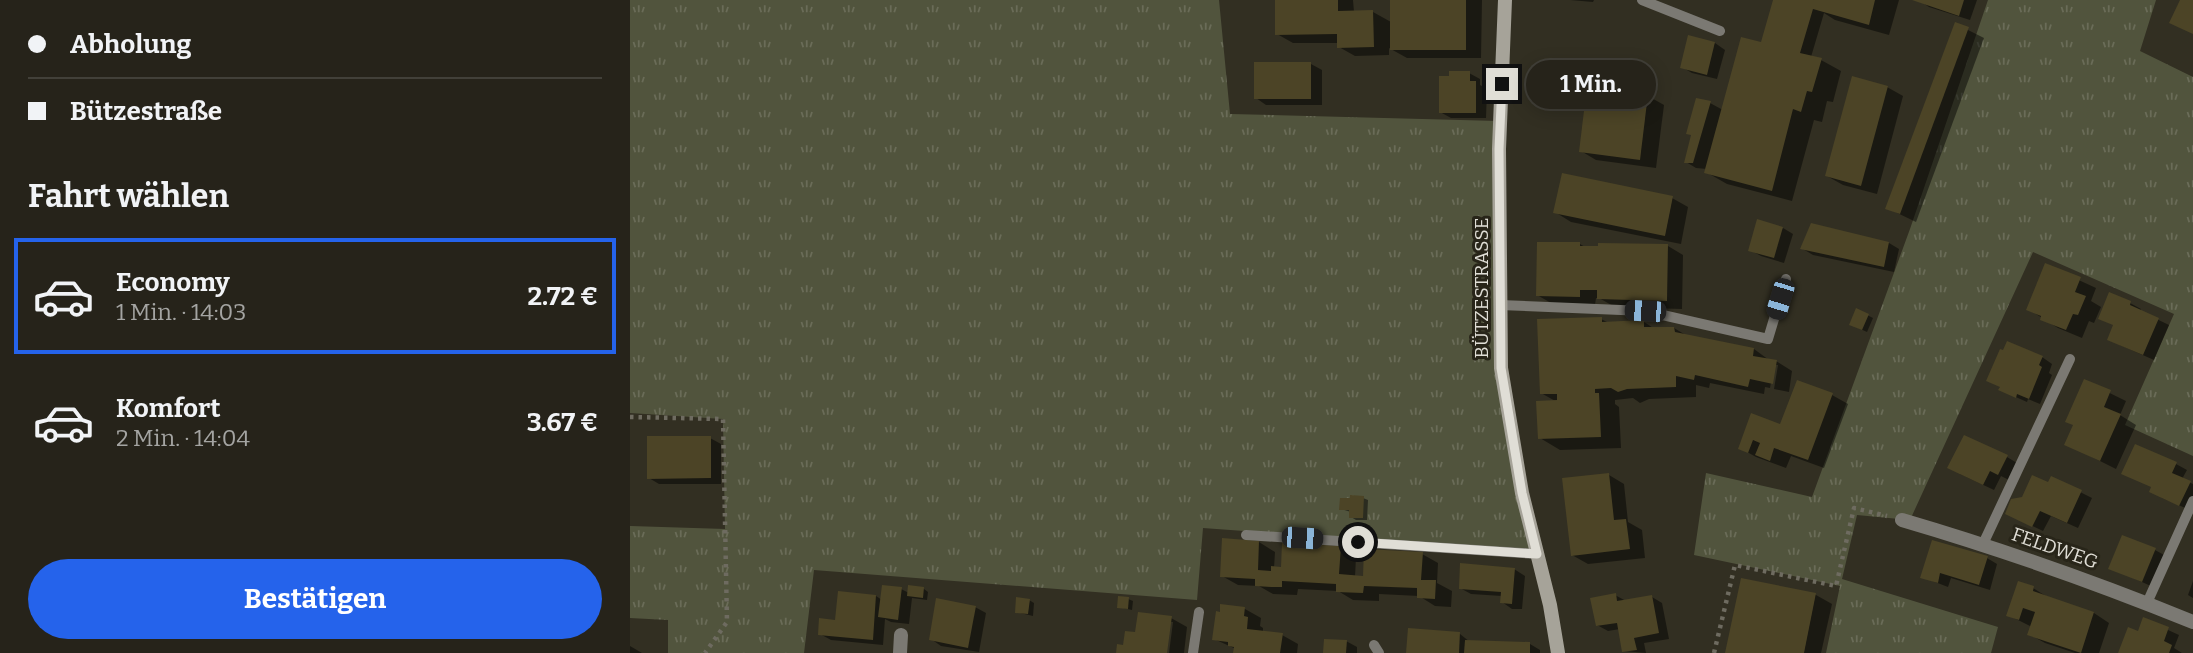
<!DOCTYPE html>
<html lang="de">
<meta charset="utf-8">
<style>
:root{--surface:#26231a;--page:#2e2b23;--text:#f1f3f6;--muted:#a4a4a2;--line:#424039;--accent:#2563eb}
body{margin:0;font-family:Bitter,serif;background:var(--page);color:var(--text);height:100vh;display:flex;flex-direction:column;font-size:26px;white-space:nowrap}
*{box-sizing:border-box;margin:0}
p{font-size:23px;color:var(--muted)}
.icon{flex:none;width:38px;height:38px;fill:none;stroke:currentColor;stroke-width:2;stroke-linecap:round;stroke-linejoin:round}
.map{position:relative;flex:1;overflow:hidden}
.side{display:flex;flex-direction:column;background:var(--surface);width:630px}
.side>*{flex:none}
.guide{display:grid;align-content:center;height:154px;padding:0 28px;background:var(--surface)}
.end{position:absolute;width:32px;height:32px;margin:-16px;border:9px solid #e0ded6;background:#111;box-shadow:0 0 0 4px #111}
.from{border-radius:50%}
.bubble{position:absolute;height:49px;border-radius:24px;background:var(--surface);box-shadow:0 4px 18px #0003,0 0 0 2px var(--line);font-size:23px;font-weight:700;line-height:49px;text-align:center}
.car{position:absolute;width:21px;height:42px;margin:-21px -10px;border-radius:9px;box-shadow:0 0 5px 2px #0007;background:linear-gradient(#222 24%,#8ab4d8 0 40%,#222 0 76%,#8ab4d8 0 86%,#222 0)}
.guide b{display:flex;align-items:center;gap:24px;height:66px;font-size:26px}
.guide b+b{border-top:2px solid var(--line)}
.guide i{width:18px;height:18px;background:var(--text)}
ul{padding:0;list-style:none}
li{display:flex;align-items:center;gap:21px;height:116px;margin:0 14px 10px;padding:0 14px;border:4px solid transparent;border-radius:0px}
li div{flex:1}
li b{display:block;font-size:26px}
li em{font-style:normal;font-weight:700}
li.on{border-color:var(--accent)}
li>.icon{width:63px;height:63px;stroke-width:1.5}
h2{padding:0 28px;font-size:32px;line-height:84px}
.action{display:flex;gap:14px;margin-top:auto;padding:14px 28px}
.action a{flex:1;height:80px;border-radius:42px;background:var(--accent);color:#fff;font-size:28px;font-weight:700;line-height:80px;text-align:center}
main{display:flex;flex:1;min-height:0}
.map>svg:first-child{display:block}
.grass{fill:url(#grass-tufts)}
.shadow{fill:#0007}
.building{fill:#4c4426}
.lines{fill:none;stroke-linecap:round;stroke-linejoin:round}
.path{stroke:#6e6b60;stroke-width:4.5;stroke-dasharray:3.5 5;stroke-linecap:butt}
.service{stroke:#7b7973;stroke-width:10}
.minor{stroke:#7b7973;stroke-width:14}
.secondary{stroke:#a6a399;stroke-width:14}
.route{stroke:#e0ded6;stroke-width:9}
.labels{text-anchor:middle;dominant-baseline:central;stroke-width:6;stroke-linejoin:round;paint-order:stroke}
.street-label{font-size:19px;fill:#e0ded6;stroke:#282519}
</style>
<main>
<section class="side">
<div class="guide">
<b><i class="from"></i>Abholung</b>
<b><i></i>Bützestraße</b>
</div>
<h2>Fahrt wählen</h2>
<ul>
<li class="on"><svg class="icon" aria-label="car" viewBox="0 0 24 24"><path d="M5 17H2v-5l4-1 3-4h7l3 4 3 1v5h-3M9 17h6M6 11h13"/><circle cx="7" cy="17" r="2"/><circle cx="17" cy="17" r="2"/></svg><div><b>Economy</b><p>1 Min. · 14:03</p></div><em>2.72 €</em></li>
<li><svg class="icon" aria-label="car" viewBox="0 0 24 24"><path d="M5 17H2v-5l4-1 3-4h7l3 4 3 1v5h-3M9 17h6M6 11h13"/><circle cx="7" cy="17" r="2"/><circle cx="17" cy="17" r="2"/></svg><div><b>Komfort</b><p>2 Min. · 14:04</p></div><em>3.67 €</em></li>
</ul>
<div class="action"><a>Bestätigen</a></div>
</section>
<div class="map">
<svg width="1563" height="653" viewBox="0 0 1563 653">
<defs>
<pattern id="grass-tufts" width="24" height="20" patternUnits="userSpaceOnUse" patternTransform="scale(1.75)"><rect width="24" height="20" fill="#51543d"/><path d="M3 7l-1-3M5 7V3M7 7l1-3M15 17l-1-3M17 17v-4M19 17l1-3" fill="none" stroke="#6a6c58"/></pattern>
</defs>
<rect width="100%" height="100%" fill="#322f22"/>
<g class="grass">
<path d="M 0,0 L 589,0 L 600,114 L 868,121 L 870,368 L 905,552 L 573,528 L 567,600 L 184,570 L 174,653 L 38,653 L 38,620 L 0,618 L 0,526 L 95,529 L 93,419 L 0,413 Z"/>
<path d="M 1358,0 L 1526,0 L 1510,51 L 1563,77 L 1563,456 L 1495,425 L 1544,314 L 1403,252 L 1280,520 L 1227,515 L 1212,579 L 1368,627 L 1361,653 L 1196,653 L 1210,586 L 1064,555 L 1076,473 L 1182,497 L 1280,229 Z"/>
</g>
<g class="shadow">
<path d="M 646,0 L 723,0 L 724,12 L 743,12 L 761,22 L 761,0 L 852,0 L 851,58 L 777,58 L 759,48 L 759,55 L 725,56 L 709,47 L 709,43 L 663,43 L 647,34 Z"/>
<path d="M 940,0 L 964,0 L 963,2 Z"/>
<path d="M 1145,0 L 1269,0 L 1259,35 L 1205,20 L 1194,13 L 1181,57 L 1191,60 L 1211,71 L 1203,102 L 1197,101 L 1192,122 L 1184,120 L 1162,201 L 1097,184 L 1076,172 L 1077,169 L 1066,168 L 1056,162 L 1080,103 L 1093,110 L 1140,46 Z"/>
<path d="M 1289,0 L 1347,0 L 1340,20 L 1299,7 Z"/>
<path d="M 1326,24 L 1354,38 L 1286,222 L 1257,208 Z"/>
<path d="M 1085,43 L 1095,50 L 1087,79 L 1062,73 L 1052,67 Z"/>
<path d="M 681,64 L 692,70 L 692,105 L 636,105 L 626,98 Z"/>
<path d="M 839,73 L 850,79 L 850,85 L 857,89 L 856,118 L 821,118 L 810,112 Z"/>
<path d="M 1257,87 L 1273,96 L 1247,194 L 1213,185 L 1197,176 Z"/>
<path d="M 1018,96 L 1034,105 L 1026,168 L 966,160 L 951,151 Z"/>
<path d="M 1042,198 L 1058,207 L 1051,244 L 941,222 L 925,212 Z"/>
<path d="M 1153,228 L 1163,234 L 1154,263 L 1131,256 L 1120,250 Z"/>
<path d="M 1259,243 L 1269,249 L 1264,272 L 1183,255 L 1173,249 Z"/>
<path d="M 950,244 L 955,247 L 1038,246 L 1053,255 L 1052,309 L 985,307 L 969,298 L 966,298 L 965,305 L 923,304 L 907,295 Z"/>
<path d="M 1416,265 L 1466,288 L 1461,301 L 1471,307 L 1464,323 L 1459,321 L 1452,338 L 1428,328 L 1398,309 Z"/>
<path d="M 1500,303 L 1511,309 L 1510,311 L 1539,325 L 1524,360 L 1490,345 Z"/>
<path d="M 1227,310 L 1243,318 L 1237,332 L 1226,327 Z"/>
<path d="M 971,319 L 979,323 L 1014,322 L 1025,329 L 1044,328 L 1059,337 L 1124,349 L 1139,360 L 1146,361 L 1162,371 L 1159,392 L 1144,389 L 1148,365 L 1144,365 L 1140,388 L 1135,387 L 1134,394 L 1080,383 L 1079,388 L 1066,385 L 1066,397 L 1019,399 L 1010,403 L 1003,398 L 985,400 L 985,404 L 989,407 L 991,448 L 930,450 L 910,438 L 927,402 L 911,393 Z"/>
<path d="M 1412,357 L 1422,364 L 1419,373 L 1422,375 L 1410,404 L 1398,399 L 1397,402 L 1370,390 Z"/>
<path d="M 1455,381 L 1496,401 L 1490,415 L 1506,425 L 1486,469 L 1436,444 L 1445,425 Z"/>
<path d="M 1202,395 L 1218,404 L 1194,468 L 1161,456 L 1156,468 L 1126,457 L 1110,448 L 1122,415 L 1151,426 Z"/>
<path d="M 80,438 L 91,444 L 91,484 L 29,484 L 19,478 Z"/>
<path d="M 1377,457 L 1387,463 L 1379,480 L 1371,476 L 1364,490 L 1330,474 Z"/>
<path d="M 1546,464 L 1557,470 L 1552,479 L 1563,484 L 1563,505 L 1560,510 L 1532,498 L 1523,487 Z"/>
<path d="M 979,475 L 994,484 L 998,522 L 1012,530 L 1015,558 L 958,564 L 942,555 Z"/>
<path d="M 1422,478 L 1462,498 L 1448,528 L 1421,516 L 1413,531 L 1388,519 L 1393,498 L 1419,484 Z"/>
<path d="M 733,498 L 738,500 L 737,520 L 726,520 L 721,517 L 721,512 L 711,509 Z"/>
<path d="M 629,542 L 645,552 L 644,568 L 653,569 L 711,548 L 726,557 L 725,577 L 735,578 L 792,554 L 808,563 L 807,583 L 822,591 L 821,607 L 805,606 L 789,596 L 749,594 L 749,601 L 723,600 L 708,591 L 668,589 L 667,595 L 643,594 L 629,586 L 608,585 L 592,576 Z"/>
<path d="M 1525,550 L 1536,556 L 1523,587 L 1481,568 Z"/>
<path d="M 1357,558 L 1367,564 L 1360,590 L 1321,578 L 1318,587 L 1292,577 Z"/>
<path d="M 884,569 L 895,576 L 892,609 L 882,609 L 872,602 L 872,596 L 841,594 L 830,588 Z"/>
<path d="M 1112,580 L 1186,595 L 1202,604 L 1191,653 L 1097,653 Z"/>
<path d="M 1563,581 L 1563,598 L 1558,595 Z"/>
<path d="M 1403,588 L 1419,598 L 1464,613 L 1479,623 L 1469,653 L 1445,653 L 1415,643 L 1399,634 L 1402,627 L 1378,615 Z"/>
<path d="M 271,589 L 279,593 L 294,589 L 298,592 L 297,600 L 282,598 L 279,624 L 261,622 L 255,619 L 253,645 L 201,640 L 190,634 L 246,596 L 252,600 Z"/>
<path d="M 985,595 L 996,601 L 1022,597 L 1032,603 L 1039,639 L 1014,643 L 1016,653 L 994,651 L 990,629 L 978,631 L 967,625 Z"/>
<path d="M 498,599 L 503,601 L 502,610 L 489,607 Z"/>
<path d="M 399,600 L 404,603 L 403,616 L 386,612 Z"/>
<path d="M 592,606 L 615,609 L 631,618 L 630,626 L 633,628 L 633,633 L 652,635 L 668,644 L 667,653 L 605,653 L 606,649 L 584,639 Z"/>
<path d="M 345,607 L 356,613 L 349,652 L 311,646 L 301,639 Z"/>
<path d="M 541,618 L 557,627 L 554,653 L 539,653 L 543,622 L 539,622 L 535,653 L 488,653 Z"/>
<path d="M 1514,619 L 1549,635 L 1544,648 L 1552,653 L 1490,653 L 1509,633 Z"/>
<path d="M 830,634 L 840,642 L 900,644 L 910,650 L 910,653 L 778,653 Z"/>
<path d="M 716,641 L 727,647 L 727,653 L 695,653 Z"/>
<path d="M 0,646 L 12,653 L 0,653 Z"/>
</g>
<g class="building">
<path d="M 645,0 L 708,0 L 708,11 L 743,10 L 744,47 L 707,48 L 707,34 L 645,35 Z"/>
<rect x="760" y="0" width="76" height="50"/>
<path d="M 1143,0 L 1245,0 L 1239,25 L 1183,9 L 1170,53 L 1192,58 L 1182,92 L 1177,91 L 1171,112 L 1163,109 L 1142,191 L 1074,173 L 1111,37 L 1131,42 Z"/>
<path d="M 1282,0 L 1334,0 L 1329,16 Z"/>
<path d="M 1550,0 L 1563,0 L 1563,34 L 1539,23 Z"/>
<path d="M 1325,22 L 1339,27 L 1270,214 L 1255,209 Z"/>
<path d="M 1058,35 L 1085,42 L 1077,75 L 1050,68 Z"/>
<rect x="624" y="62" width="57" height="37"/>
<path d="M 819,71 L 840,71 L 840,81 L 846,81 L 846,113 L 809,113 L 809,76 L 819,76 Z"/>
<path d="M 1222,76 L 1258,86 L 1231,186 L 1195,176 Z"/>
<path d="M 957,86 L 1018,94 L 1010,160 L 949,152 Z"/>
<path d="M 1066,98 L 1081,101 L 1063,163 L 1054,163 L 1061,135 L 1056,134 Z"/>
<path d="M 932,173 L 1043,196 L 1035,236 L 923,213 Z"/>
<path d="M 1127,219 L 1153,227 L 1144,258 L 1118,251 Z"/>
<path d="M 1181,223 L 1259,242 L 1254,267 L 1170,249 Z"/>
<path d="M 907,242 L 950,242 L 950,246 L 968,246 L 968,243 L 1038,244 L 1037,301 L 967,299 L 967,290 L 950,290 L 950,297 L 906,296 Z"/>
<path d="M 1415,263 L 1451,277 L 1445,292 L 1456,296 L 1448,315 L 1443,314 L 1436,330 L 1410,320 L 1411,316 L 1396,310 Z"/>
<path d="M 1479,292 L 1501,301 L 1500,305 L 1529,318 L 1513,355 L 1477,340 L 1483,325 L 1468,319 Z"/>
<path d="M 1226,308 L 1239,314 L 1232,330 L 1219,325 Z"/>
<path d="M 972,317 L 972,322 L 1014,320 L 1014,327 L 1044,327 L 1045,332 L 1124,348 L 1123,356 L 1147,360 L 1143,384 L 1120,379 L 1118,387 L 1065,375 L 1064,380 L 1046,376 L 1046,387 L 997,389 L 988,392 L 981,388 L 965,389 L 965,393 L 969,393 L 971,437 L 908,439 L 906,401 L 927,400 L 927,394 L 910,394 L 907,319 Z"/>
<path d="M 1377,341 L 1413,356 L 1409,365 L 1412,367 L 1399,399 L 1387,394 L 1386,398 L 1368,390 L 1370,387 L 1356,381 L 1370,349 L 1373,350 Z"/>
<path d="M 1454,379 L 1481,390 L 1474,407 L 1491,414 L 1470,461 L 1434,445 L 1443,425 L 1435,422 Z"/>
<path d="M 1167,380 L 1203,393 L 1178,460 L 1144,448 L 1140,461 L 1125,455 L 1130,443 L 1123,440 L 1118,453 L 1108,449 L 1121,413 L 1150,424 Z"/>
<path d="M 1334,435 L 1378,455 L 1368,475 L 1360,471 L 1353,485 L 1317,468 Z"/>
<path d="M 17,436 L 81,436 L 81,478 L 17,479 Z"/>
<path d="M 1505,444 L 1547,462 L 1542,473 L 1561,481 L 1549,506 L 1519,492 L 1521,487 L 1491,474 Z"/>
<path d="M 979,473 L 984,520 L 996,519 L 1000,549 L 941,556 L 932,478 Z"/>
<path d="M 1402,475 L 1418,482 L 1421,476 L 1452,490 L 1437,523 L 1410,511 L 1402,527 L 1375,514 L 1381,499 L 1392,497 Z"/>
<path d="M 720,495 L 734,496 L 733,518 L 719,518 L 719,510 L 709,510 L 710,498 L 720,498 Z"/>
<path d="M 1492,535 L 1526,548 L 1512,582 L 1478,569 Z"/>
<path d="M 592,538 L 629,541 L 628,570 L 641,571 L 641,566 L 651,567 L 652,543 L 711,546 L 709,574 L 733,576 L 734,549 L 793,552 L 791,580 L 806,580 L 805,599 L 787,598 L 787,588 L 734,586 L 733,593 L 706,592 L 706,584 L 652,581 L 652,587 L 641,587 L 625,586 L 625,579 L 590,577 Z"/>
<path d="M 1302,540 L 1358,556 L 1349,585 L 1310,573 L 1308,583 L 1290,578 Z"/>
<path d="M 830,563 L 885,568 L 882,604 L 870,603 L 871,592 L 829,589 Z"/>
<path d="M 1111,578 L 1186,593 L 1174,653 L 1095,653 Z"/>
<path d="M 1388,581 L 1404,586 L 1403,591 L 1464,612 L 1451,653 L 1397,635 L 1405,612 L 1393,608 L 1389,620 L 1376,616 Z"/>
<path d="M 252,585 L 272,587 L 268,620 L 248,617 Z"/>
<path d="M 278,585 L 294,587 L 293,598 L 277,596 Z"/>
<path d="M 208,591 L 246,595 L 243,640 L 188,635 L 189,618 L 205,620 Z"/>
<path d="M 986,593 L 987,601 L 1022,595 L 1029,633 L 1004,638 L 1007,650 L 992,652 L 987,623 L 966,626 L 960,598 Z"/>
<path d="M 488,596 L 499,597 L 498,609 L 487,608 Z"/>
<path d="M 386,597 L 400,599 L 398,614 L 385,613 Z"/>
<path d="M 306,598 L 346,606 L 338,648 L 299,640 Z"/>
<path d="M 590,604 L 615,607 L 614,616 L 618,617 L 617,629 L 653,633 L 650,653 L 603,653 L 604,647 L 598,646 L 598,642 L 582,640 L 586,611 L 590,612 Z"/>
<path d="M 508,612 L 542,616 L 537,653 L 486,653 L 487,644 L 493,645 L 495,631 L 505,632 Z"/>
<path d="M 1513,617 L 1539,627 L 1534,641 L 1542,645 L 1539,653 L 1488,653 L 1498,627 L 1508,631 Z"/>
<path d="M 778,628 L 830,632 L 829,653 L 776,653 Z"/>
<path d="M 694,639 L 717,640 L 716,653 L 693,653 Z"/>
<path d="M 835,640 L 900,642 L 900,653 L 834,653 Z"/>
</g>
<g class="lines">
<g class="path">
<path d="M 0,417 L 93,419 L 97,622 L 75,653"/>
<path d="M 1084,653 L 1105,565 L 1206,586 L 1224,508 L 1257,516"/>
</g>
<g class="service">
<path d="M 1012,0 L 1090,31"/>
<path d="M 870,305 L 1015,311 L 1138,339 L 1156,279"/>
<path d="M 616,535 L 907,554"/>
<path d="M 1353,544 L 1440,359"/>
<path d="M 1517,603 L 1563,501"/>
<path d="M 744,645 L 749,653"/>
<path d="M 563,653 L 569,612"/>
</g>
<g class="minor">
<path d="M 1272,520 C 1371,549 1467,583 1563,622"/>
<path d="M 270,653 L 271,635"/>
</g>
<path class="secondary" d="M 875,0 L 869,149 L 871,368 L 892,493 L 920,605 L 928,653"/>
</g>
<g class="lines">
<path class="route" d="M 728,542 L 907,554 L 892,493 L 871,368 L 869,149 L 872,84"/>
</g>
<g class="labels">
<g class="street-label">
<text transform="translate(851 288) rotate(-90)">BÜTZESTRASSE</text>
<text transform="translate(1425 548) rotate(19)">FELDWEG</text>
</g>
</g>
</svg>
<i class="end from" style="left:728px;top:542px"></i>
<i class="end" style="left:872px;top:84px"></i>
<div class="bubble" style="left:896px;top:60px;width:130px">1 Min.</div>
<i class="car" style="left:1150px;top:299px;rotate:197deg"></i>
<i class="car" style="left:1015px;top:311px;rotate:273deg"></i>
<i class="car" style="left:672px;top:538px;rotate:94deg"></i>
</div>
</main>
